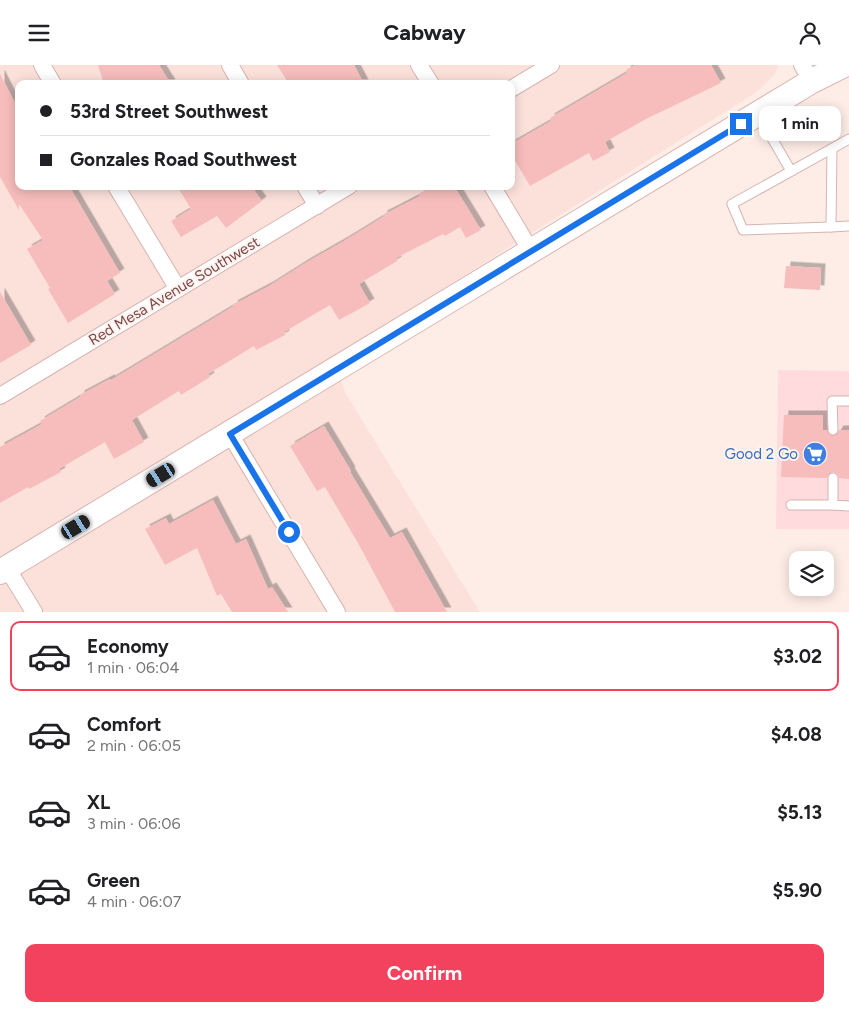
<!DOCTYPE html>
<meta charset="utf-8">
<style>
:root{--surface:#fff;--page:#f6f6f6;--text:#202124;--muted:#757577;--line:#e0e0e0;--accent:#f2425e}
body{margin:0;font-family:Figtree,sans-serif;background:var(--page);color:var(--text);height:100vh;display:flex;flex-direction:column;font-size:19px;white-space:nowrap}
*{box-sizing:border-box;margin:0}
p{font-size:16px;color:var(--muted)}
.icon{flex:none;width:28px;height:28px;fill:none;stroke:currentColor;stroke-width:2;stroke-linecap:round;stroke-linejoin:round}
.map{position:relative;height:547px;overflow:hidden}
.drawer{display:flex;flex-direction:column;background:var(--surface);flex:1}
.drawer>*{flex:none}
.guide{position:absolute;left:15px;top:15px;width:500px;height:110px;border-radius:10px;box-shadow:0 2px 12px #0003;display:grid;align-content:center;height:110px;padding:0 25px;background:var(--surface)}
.tools{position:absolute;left:789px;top:486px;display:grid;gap:10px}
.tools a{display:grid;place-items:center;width:45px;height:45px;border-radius:10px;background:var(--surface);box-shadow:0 2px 12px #0003;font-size:25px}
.end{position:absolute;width:22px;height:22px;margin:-11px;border:6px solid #1a73e8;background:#fff;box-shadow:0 0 0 2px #fff}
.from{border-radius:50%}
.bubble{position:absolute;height:35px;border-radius:10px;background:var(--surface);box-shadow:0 2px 12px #0003;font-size:16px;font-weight:700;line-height:35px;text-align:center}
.car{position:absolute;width:15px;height:30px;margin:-15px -8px;border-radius:6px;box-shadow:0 0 4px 1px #0007;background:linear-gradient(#222 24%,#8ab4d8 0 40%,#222 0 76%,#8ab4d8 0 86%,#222 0)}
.guide b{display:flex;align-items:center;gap:18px;height:48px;font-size:19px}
.guide b+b{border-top:1px solid var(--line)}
.guide i{width:12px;height:12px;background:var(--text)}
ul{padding:9px 0 0;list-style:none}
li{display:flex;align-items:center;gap:15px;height:70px;margin:0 10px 8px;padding:0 15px;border:2px solid transparent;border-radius:10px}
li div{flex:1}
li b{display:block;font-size:19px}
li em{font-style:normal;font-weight:700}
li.active{border-color:var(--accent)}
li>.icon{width:45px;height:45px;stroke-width:1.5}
.button{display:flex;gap:10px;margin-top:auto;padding:10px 25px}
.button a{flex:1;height:58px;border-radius:10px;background:var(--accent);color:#fff;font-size:20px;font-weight:700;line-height:58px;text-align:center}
header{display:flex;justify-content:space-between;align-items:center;height:65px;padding:0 25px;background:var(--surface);font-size:22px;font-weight:700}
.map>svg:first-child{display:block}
.residential{fill:#fce1db;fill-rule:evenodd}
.commercial{fill:#ffdbdd}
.building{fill:#f6bdbc;filter:url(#shadow)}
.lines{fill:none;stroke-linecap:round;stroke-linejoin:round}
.lane-casing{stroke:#d6b4b1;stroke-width:11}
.street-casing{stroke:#d6b4b1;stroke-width:18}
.secondary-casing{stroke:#dcb3b0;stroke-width:26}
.lane{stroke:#fff;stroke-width:9}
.street{stroke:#fff;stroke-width:16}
.secondary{stroke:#fff;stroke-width:24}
.route{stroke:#1a73e8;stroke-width:6}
.labels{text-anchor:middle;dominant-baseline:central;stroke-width:4;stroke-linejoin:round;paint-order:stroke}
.street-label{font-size:15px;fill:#7b4849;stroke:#fff3f0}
.shop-label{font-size:15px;fill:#366cbe;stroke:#fff3f0;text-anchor:end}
</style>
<header><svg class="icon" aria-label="menu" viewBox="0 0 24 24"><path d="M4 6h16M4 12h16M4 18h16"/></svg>Cabway<svg class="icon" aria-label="person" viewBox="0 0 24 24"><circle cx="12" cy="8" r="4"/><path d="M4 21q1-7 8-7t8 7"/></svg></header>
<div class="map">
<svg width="849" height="547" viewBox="0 0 849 547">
<defs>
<filter id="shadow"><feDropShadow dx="4.5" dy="-4.5" stdDeviation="0" flood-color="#0004"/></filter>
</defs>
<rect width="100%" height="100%" fill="#feede7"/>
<path class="residential" d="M 0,0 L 778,0 L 775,9 L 757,27 L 332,293 L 346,329 L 480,547 L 0,547 ZM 19,19 L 511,19 L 511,121 L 19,121 Z"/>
<path class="commercial" d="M 778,305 L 849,306 L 849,464 L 776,464 Z"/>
<g class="building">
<path d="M 98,0 L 159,0 L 171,19 L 104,19 Z"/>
<path d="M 277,0 L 354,0 L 364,19 L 289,19 Z"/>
<path d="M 635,0 L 711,0 L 721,18 L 646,54 L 605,77 L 610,87 L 593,96 L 589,88 L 530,121 L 511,89 L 511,79 L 551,56 L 550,53 L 627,8 L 626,5 Z"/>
<path d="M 0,9 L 19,46 L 19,121 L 69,121 L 120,208 L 107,216 L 115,229 L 68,258 L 48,224 L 50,223 L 27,184 L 43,175 L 19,139 L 19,145 L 0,112 Z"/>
<path d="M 177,121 L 251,121 L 262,136 L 226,163 L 217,151 L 181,172 L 171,156 L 191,144 Z"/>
<path d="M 431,121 L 454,121 L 481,165 L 466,173 L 460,162 L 445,171 L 443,169 L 396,193 L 397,196 L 359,219 L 370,238 L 339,255 L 330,240 L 284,267 L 285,270 L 256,285 L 254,281 L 208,309 L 210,312 L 181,330 L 179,326 L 132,355 L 144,377 L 114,394 L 105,377 L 59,404 L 61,407 L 29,424 L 28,422 L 0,438 L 0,382 L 42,359 L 40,356 L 80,332 L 80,330 L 110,314 L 111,315 L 234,241 L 233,240 L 269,221 L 307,197 L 344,176 L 383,152 L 383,150 L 420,131 L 419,129 Z"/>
<path d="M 786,201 L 821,203 L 820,225 L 784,223 Z"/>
<path d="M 0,227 L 31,280 L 0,298 Z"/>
<path d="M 784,350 L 823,350 L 823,365 L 827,365 L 831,371 L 836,370 L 839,365 L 849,365 L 849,414 L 839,413 L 838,409 L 833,407 L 829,408 L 827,413 L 781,412 Z"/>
<path d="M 324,361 L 351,406 L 350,407 L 390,473 L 402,467 L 447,547 L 395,547 L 358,478 L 325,422 L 317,426 L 290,381 Z"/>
<path d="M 213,435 L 236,479 L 246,474 L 268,524 L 272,522 L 288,547 L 232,547 L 221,529 L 217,531 L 197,483 L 165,500 L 145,464 L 166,453 L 169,459 Z"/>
</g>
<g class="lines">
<g class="lane-casing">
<g id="lane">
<path d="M 758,49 L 791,106"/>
<path d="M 832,84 L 831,162 L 849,161"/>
<path d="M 831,162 L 743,165 L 732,139 L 849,74"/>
<path d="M 833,365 L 832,336 L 849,336"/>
<path d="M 833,413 L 833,440 L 849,441"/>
<path d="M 791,440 L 833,440"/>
</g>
</g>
<g class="street-casing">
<g id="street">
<path d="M 42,0 L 53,19"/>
<path d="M 230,0 L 241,19"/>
<path d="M 419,0 L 431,19"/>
<path d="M 802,0 L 812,16"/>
<path d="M 511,24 L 551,0"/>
<path d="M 116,121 L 178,224"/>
<path d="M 305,121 L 317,141"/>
<path d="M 492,121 L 531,186"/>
<path d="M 0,331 L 349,121"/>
<path d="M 230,369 L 337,547"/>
<path d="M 7,503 L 34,547"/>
</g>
</g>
<g class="secondary-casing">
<path id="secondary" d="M 0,507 L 812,16 L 844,0"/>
</g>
<use href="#lane" class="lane"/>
<use href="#street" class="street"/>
<use href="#secondary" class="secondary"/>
</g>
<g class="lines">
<path class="route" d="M 289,467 L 230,369 L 741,59"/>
</g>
<defs>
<g id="supermarket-disc" transform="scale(1.25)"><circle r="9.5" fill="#3f7fe0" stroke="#fff3f0"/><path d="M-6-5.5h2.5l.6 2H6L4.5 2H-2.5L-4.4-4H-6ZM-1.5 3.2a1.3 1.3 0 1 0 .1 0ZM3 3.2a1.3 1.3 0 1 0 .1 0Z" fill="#fff"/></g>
</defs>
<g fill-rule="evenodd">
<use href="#supermarket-disc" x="815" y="389"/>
</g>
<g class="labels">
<g class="street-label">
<text transform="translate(174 226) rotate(-31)">Red Mesa Avenue Southwest</text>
</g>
<g class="shop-label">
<text x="798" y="389">Good 2 Go</text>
</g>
</g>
</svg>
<div class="tools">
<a><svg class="icon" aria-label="layers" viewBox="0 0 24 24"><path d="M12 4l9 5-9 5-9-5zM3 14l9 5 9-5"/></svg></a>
</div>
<i class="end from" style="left:289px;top:467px"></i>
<i class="end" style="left:741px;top:59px"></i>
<div class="bubble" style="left:759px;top:41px;width:82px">1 min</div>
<i class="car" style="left:161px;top:410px;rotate:239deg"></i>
<i class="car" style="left:76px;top:462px;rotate:59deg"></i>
<div class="guide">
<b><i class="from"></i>53rd Street Southwest</b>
<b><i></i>Gonzales Road Southwest</b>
</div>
</div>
<section class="drawer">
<ul>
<li class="active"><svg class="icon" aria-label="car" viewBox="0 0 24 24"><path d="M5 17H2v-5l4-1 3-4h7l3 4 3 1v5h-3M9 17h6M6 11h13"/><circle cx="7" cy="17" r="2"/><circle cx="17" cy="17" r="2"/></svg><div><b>Economy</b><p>1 min · 06:04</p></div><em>$3.02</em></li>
<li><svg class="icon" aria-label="car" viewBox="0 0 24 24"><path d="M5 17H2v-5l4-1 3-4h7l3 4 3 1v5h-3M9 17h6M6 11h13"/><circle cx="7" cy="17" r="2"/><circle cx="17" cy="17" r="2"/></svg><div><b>Comfort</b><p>2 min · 06:05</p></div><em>$4.08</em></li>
<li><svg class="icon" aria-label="car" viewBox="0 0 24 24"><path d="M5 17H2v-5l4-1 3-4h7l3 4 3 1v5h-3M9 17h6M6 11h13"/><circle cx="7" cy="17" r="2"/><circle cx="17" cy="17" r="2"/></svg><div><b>XL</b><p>3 min · 06:06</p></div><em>$5.13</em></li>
<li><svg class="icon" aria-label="car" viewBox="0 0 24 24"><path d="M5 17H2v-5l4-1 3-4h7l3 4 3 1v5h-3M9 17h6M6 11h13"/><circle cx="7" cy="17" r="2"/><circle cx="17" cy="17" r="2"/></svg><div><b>Green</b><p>4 min · 06:07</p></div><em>$5.90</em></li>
</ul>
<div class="button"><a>Confirm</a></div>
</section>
